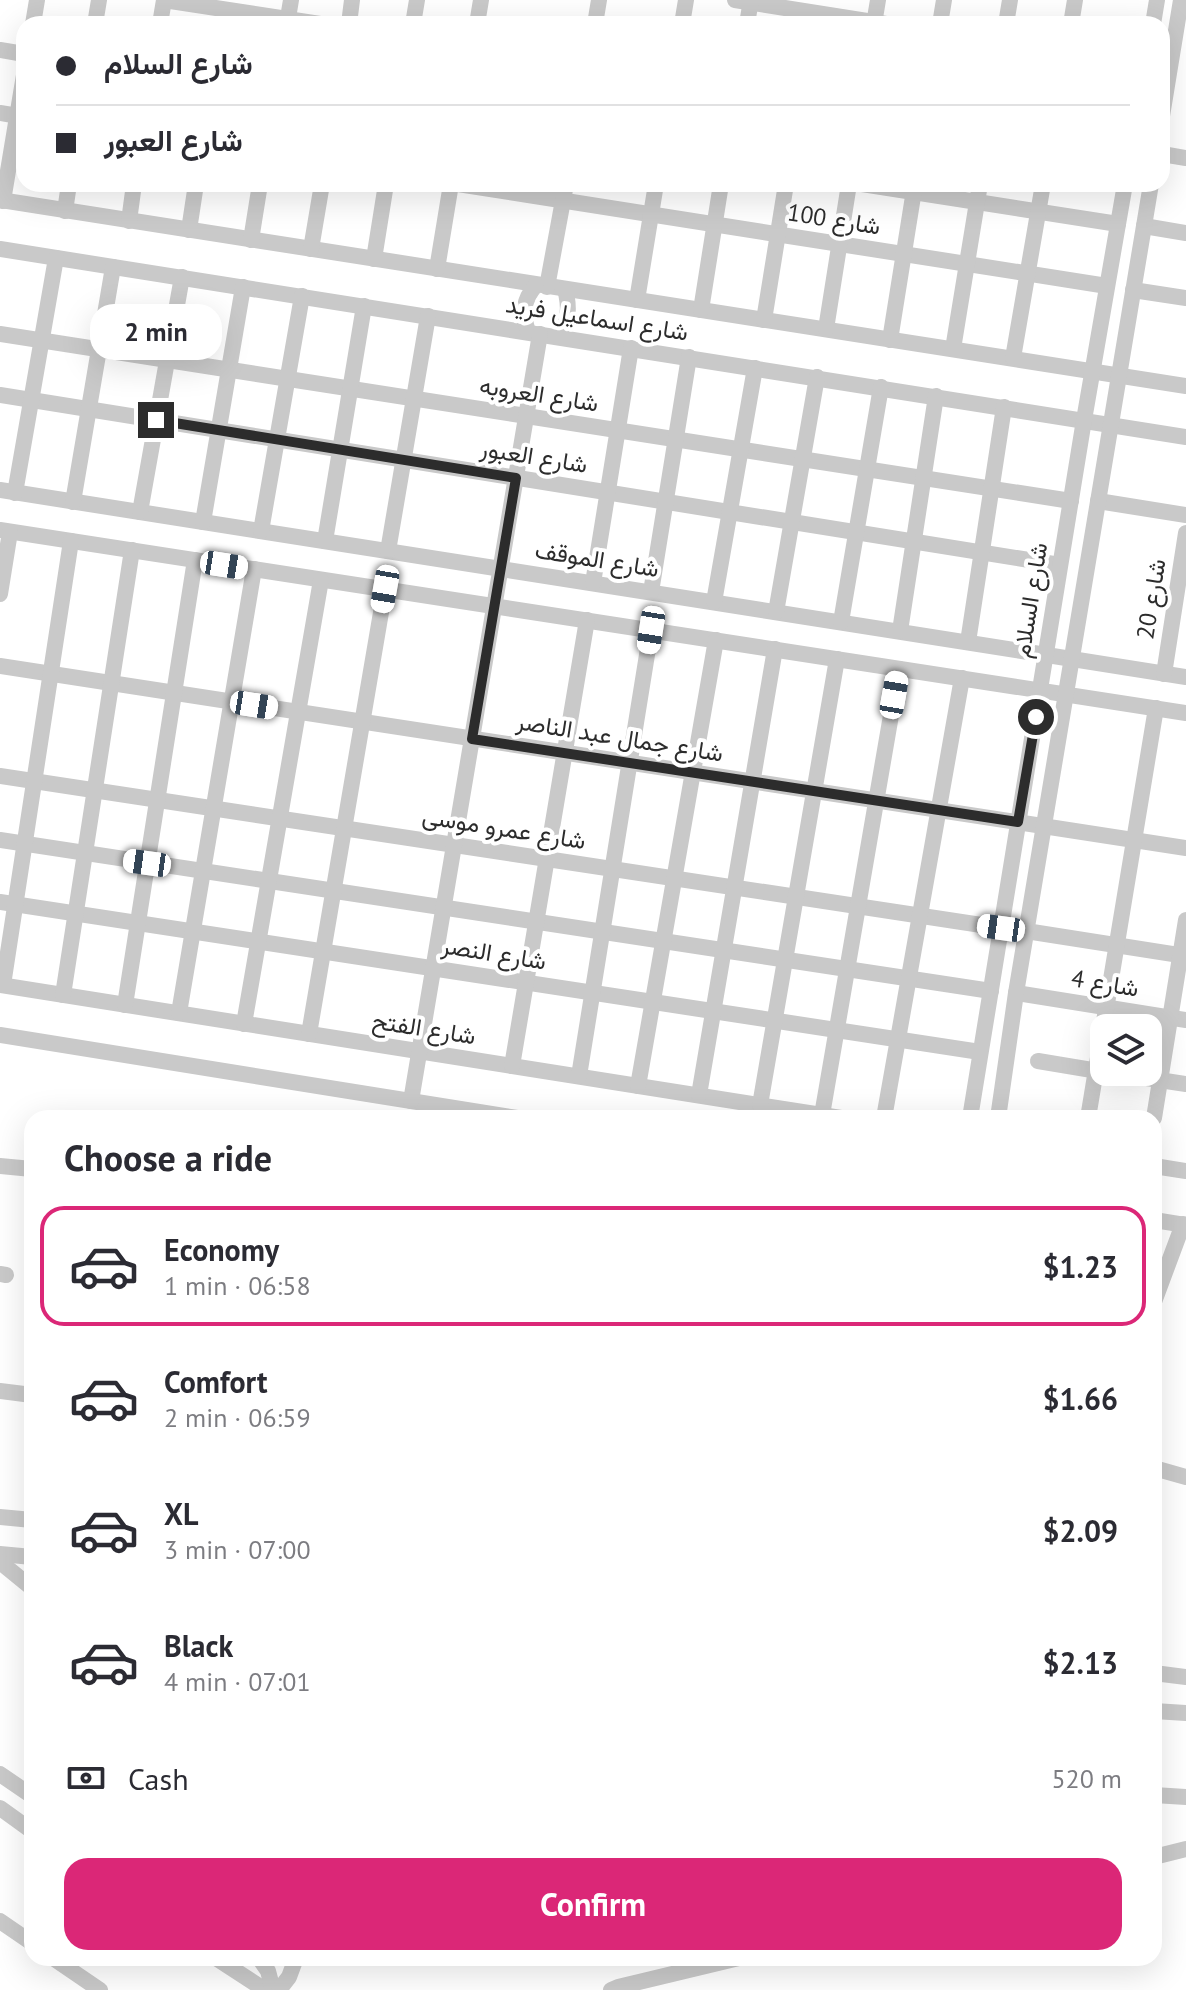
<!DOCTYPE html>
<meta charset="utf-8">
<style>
:root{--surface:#fff;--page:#f2f2f3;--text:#2b2b33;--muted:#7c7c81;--line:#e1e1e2;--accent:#db2777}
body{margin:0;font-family:"PT Sans",Vazirmatn,sans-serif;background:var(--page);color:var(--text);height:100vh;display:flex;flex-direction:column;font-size:30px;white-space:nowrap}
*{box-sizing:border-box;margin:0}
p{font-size:26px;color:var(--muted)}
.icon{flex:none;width:44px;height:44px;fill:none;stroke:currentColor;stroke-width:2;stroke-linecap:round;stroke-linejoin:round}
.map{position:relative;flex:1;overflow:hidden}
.details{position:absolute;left:24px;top:1110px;width:1138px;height:856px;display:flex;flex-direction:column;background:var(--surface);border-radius:24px;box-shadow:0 8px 32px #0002}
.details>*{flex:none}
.guide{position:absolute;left:16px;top:16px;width:1154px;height:176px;border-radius:24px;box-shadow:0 8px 32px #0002;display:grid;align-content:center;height:176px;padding:0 40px;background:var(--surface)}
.controls{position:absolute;left:1090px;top:1014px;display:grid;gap:16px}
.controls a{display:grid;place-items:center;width:72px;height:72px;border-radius:16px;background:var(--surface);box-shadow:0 8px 32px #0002;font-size:40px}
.end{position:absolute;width:36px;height:36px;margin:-18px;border:10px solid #2c2c2c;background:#fff;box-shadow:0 0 0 4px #fff}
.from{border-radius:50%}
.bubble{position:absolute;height:56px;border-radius:24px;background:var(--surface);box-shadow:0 8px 32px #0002;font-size:26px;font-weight:800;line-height:56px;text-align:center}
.car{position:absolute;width:24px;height:48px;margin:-24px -12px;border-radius:10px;box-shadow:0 0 6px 2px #0007;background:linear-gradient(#fff 24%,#345 0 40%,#fff 0 76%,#345 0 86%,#fff 0)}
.guide b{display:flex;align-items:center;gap:28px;height:76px;font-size:30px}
.guide b+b{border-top:2px solid var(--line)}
.guide i{width:20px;height:20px;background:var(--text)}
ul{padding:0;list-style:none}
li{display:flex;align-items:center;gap:24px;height:120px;margin:0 16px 12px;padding:0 24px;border:4px solid transparent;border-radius:24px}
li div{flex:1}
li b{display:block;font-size:30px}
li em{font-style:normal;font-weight:800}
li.current{border-color:var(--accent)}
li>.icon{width:72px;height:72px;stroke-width:1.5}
h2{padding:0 40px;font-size:36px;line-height:96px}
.pay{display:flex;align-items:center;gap:20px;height:88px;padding:0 40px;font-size:30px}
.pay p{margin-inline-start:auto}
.cta{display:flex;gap:16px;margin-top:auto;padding:16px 40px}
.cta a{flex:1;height:92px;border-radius:24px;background:var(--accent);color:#fff;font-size:32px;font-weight:800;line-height:92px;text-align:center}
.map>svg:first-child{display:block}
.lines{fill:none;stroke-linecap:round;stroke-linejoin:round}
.street{stroke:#c9c9c9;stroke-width:16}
.route{stroke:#2c2c2c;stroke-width:10}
.labels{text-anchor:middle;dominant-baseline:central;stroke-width:8;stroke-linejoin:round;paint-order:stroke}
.street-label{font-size:24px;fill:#2c2c2c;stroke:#fff}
</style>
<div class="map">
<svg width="1186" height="1990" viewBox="0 0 1186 1990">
<rect width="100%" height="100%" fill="#fff"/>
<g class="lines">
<g class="street">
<path d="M 164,0 L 320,24"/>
<path d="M 735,0 L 886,24"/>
<path d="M 33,24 L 37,0"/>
<path d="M 95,24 L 99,0"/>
<path d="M 160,24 L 164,0"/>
<path d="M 287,24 L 291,0"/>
<path d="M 349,24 L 352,0"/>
<path d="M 413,24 L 417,0"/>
<path d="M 477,24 L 481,0"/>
<path d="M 595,24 L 599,0"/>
<path d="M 682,24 L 686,0"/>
<path d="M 747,24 L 751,0"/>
<path d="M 874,24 L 878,0"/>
<path d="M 940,24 L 944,0"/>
<path d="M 1006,24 L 1010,0"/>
<path d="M 1071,24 L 1075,0"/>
<path d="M 1153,24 L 1157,0"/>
<path d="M 0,50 L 24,54"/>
<path d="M 0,113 L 24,117"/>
<path d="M 1162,116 L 1181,0"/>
<path d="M 1162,154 L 1186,158"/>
<path d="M 458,184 L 1107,286"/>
<path d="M 862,184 L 1118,224"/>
<path d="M 0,200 L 1186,386"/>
<path d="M 3,201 L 24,75"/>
<path d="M 65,211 L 69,184"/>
<path d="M 129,221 L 134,184"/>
<path d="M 1144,226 L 1186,233"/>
<path d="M 189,230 L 196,184"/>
<path d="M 251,240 L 260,184"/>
<path d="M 0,249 L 1186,437"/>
<path d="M 311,249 L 322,184"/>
<path d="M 374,259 L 386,184"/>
<path d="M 437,269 L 451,184"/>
<path d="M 547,287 L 566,184"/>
<path d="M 1133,290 L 1186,298"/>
<path d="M 637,300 L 656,184"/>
<path d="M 701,310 L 721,184"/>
<path d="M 764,320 L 786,184"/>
<path d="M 826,329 L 849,184"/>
<path d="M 528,332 C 522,313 523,300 536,285"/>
<path d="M 0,334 L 1071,501"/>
<path d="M 558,337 C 569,321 570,308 565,289"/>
<path d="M 890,340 L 915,184"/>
<path d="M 953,349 L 980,184"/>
<path d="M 1013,358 L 1043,184"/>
<path d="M 0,395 L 1060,565"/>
<path d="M 0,490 L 1186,677"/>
<path d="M 15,493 L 56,258"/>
<path d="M 1098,501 L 1186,515"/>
<path d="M 73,502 L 113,267"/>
<path d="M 140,512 L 182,277"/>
<path d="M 203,522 L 243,287"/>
<path d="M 0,530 L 1186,713"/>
<path d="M 261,531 L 302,296"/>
<path d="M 325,541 L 364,306"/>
<path d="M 388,551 L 428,316"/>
<path d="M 593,583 L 631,348"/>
<path d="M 651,592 L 689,357"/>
<path d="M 0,594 L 10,532"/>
<path d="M 714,602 L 755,368"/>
<path d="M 776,612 L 817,377"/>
<path d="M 841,622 L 881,387"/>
<path d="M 900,631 L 936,396"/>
<path d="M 968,642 L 1004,407"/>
<path d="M 0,666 L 1186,848"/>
<path d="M 1164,674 L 1186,533"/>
<path d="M 0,776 L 1001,928"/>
<path d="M 0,840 L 991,991"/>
<path d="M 0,902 L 980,1052"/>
<path d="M 1026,931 L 1186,956"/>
<path d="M 0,985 L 841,1118"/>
<path d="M 3,985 L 71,541"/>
<path d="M 1016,993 L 1186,1020"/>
<path d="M 63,995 L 132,550"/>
<path d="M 125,1005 L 195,560"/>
<path d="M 179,1013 L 254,569"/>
<path d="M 244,1024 L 321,580"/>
<path d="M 309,1034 L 385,589"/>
<path d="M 0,1035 L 517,1118"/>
<path d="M 1038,1061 L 1104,1072"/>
<path d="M 512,1066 L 587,620"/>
<path d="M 1107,1072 L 1186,1084"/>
<path d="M 579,1076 L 651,630"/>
<path d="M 638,1086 L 716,640"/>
<path d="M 699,1095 L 775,649"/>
<path d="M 411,1101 L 540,334"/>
<path d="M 760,1105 L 837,659"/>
<path d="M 822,1115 L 899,669"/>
<path d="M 884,1118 L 962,678"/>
<path d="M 970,1118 L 1084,420 L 1125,184"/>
<path d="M 998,1118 L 1016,993 L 1151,184"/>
<path d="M 1088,1118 L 1156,708"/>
<path d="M 1154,1118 L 1186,920"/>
<path d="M 0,1166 L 32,1169"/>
<path d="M 1154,1166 L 1186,1171"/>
<path d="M 1154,1220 L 1186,1225"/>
<path d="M 0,1274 L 6,1275"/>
<path d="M 1154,1302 L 1183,1224"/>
<path d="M 0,1391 L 32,1395"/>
<path d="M 1154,1468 L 1186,1477"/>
<path d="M 0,1517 L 32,1520"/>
<path d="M 0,1554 L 32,1557"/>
<path d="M 0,1562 L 32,1588"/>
<path d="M 1154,1673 L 1186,1677"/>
<path d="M 1154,1711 L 1186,1713"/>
<path d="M 0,1774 L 32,1796"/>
<path d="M 1154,1795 L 1186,1797"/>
<path d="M 0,1808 L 32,1831"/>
<path d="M 1154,1857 L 1186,1849"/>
<path d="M 0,1921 L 32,1943"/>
<path d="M 53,1958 L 100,1990"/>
<path d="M 216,1958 L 265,1990"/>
<path d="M 259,1958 L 268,1971 L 273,1990"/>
<path d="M 279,1990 L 289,1977 L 296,1958"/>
<path d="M 611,1990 L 618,1987 L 739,1958"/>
</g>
</g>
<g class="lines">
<path class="route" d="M 156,420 L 516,478 L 472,739 L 1018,822 L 1036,717"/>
</g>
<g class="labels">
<g class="street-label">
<text transform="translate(834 219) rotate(9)">شارع 100</text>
<text transform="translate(597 318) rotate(9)">شارع اسماعيل فريد</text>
<text transform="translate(539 394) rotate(9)">شارع العروبه</text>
<text transform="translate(534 456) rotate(9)">شارع العبور</text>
<text transform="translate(597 559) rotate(9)">شارع الموقف</text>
<text transform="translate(1151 599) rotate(-81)">شارع 20</text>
<text transform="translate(1030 600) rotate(-81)">شارع السلام</text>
<text transform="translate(620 737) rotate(9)">شارع جمال عبد الناصر</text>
<text transform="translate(504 828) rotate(9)">شارع عمرو موسى</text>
<text transform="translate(494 953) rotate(9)">شارع النصر</text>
<text transform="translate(1105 983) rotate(9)">شارع 4</text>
<text transform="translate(424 1028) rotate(9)">شارع الفتح</text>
</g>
</g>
</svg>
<div class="controls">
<a><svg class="icon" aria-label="layers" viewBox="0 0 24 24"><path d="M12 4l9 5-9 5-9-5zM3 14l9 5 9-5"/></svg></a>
</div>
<i class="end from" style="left:1036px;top:717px"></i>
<i class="end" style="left:156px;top:420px"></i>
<div class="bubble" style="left:90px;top:304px;width:132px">2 min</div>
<i class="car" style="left:224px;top:565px;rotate:99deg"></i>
<i class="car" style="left:385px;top:589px;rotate:190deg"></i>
<i class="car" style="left:651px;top:630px;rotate:189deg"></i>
<i class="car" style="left:894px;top:695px;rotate:10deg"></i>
<i class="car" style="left:254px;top:705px;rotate:99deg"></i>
<i class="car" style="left:147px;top:863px;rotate:278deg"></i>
<i class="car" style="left:1001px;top:928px;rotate:278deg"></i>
<div class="guide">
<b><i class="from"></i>شارع السلام</b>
<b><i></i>شارع العبور</b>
</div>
<section class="details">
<h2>Choose a ride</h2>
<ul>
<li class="current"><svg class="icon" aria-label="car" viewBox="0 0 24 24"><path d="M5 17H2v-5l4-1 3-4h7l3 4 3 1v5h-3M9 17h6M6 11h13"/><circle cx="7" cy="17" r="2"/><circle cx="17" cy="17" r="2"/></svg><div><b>Economy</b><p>1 min · 06:58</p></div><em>$1.23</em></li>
<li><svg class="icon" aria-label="car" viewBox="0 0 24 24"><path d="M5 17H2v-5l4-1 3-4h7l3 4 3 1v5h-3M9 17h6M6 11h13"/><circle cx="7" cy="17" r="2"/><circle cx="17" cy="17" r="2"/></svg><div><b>Comfort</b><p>2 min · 06:59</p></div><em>$1.66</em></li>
<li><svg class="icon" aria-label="car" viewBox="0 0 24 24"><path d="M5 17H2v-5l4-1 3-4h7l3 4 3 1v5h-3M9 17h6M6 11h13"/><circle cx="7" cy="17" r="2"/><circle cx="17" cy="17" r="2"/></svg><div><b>XL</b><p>3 min · 07:00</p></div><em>$2.09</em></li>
<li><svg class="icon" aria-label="car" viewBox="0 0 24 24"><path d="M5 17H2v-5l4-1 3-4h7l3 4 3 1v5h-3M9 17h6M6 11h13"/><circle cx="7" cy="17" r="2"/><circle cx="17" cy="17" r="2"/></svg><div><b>Black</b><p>4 min · 07:01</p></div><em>$2.13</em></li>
</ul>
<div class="pay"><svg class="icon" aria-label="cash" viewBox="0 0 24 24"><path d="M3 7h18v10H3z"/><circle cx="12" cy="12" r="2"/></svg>Cash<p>520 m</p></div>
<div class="cta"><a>Confirm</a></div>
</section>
</div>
